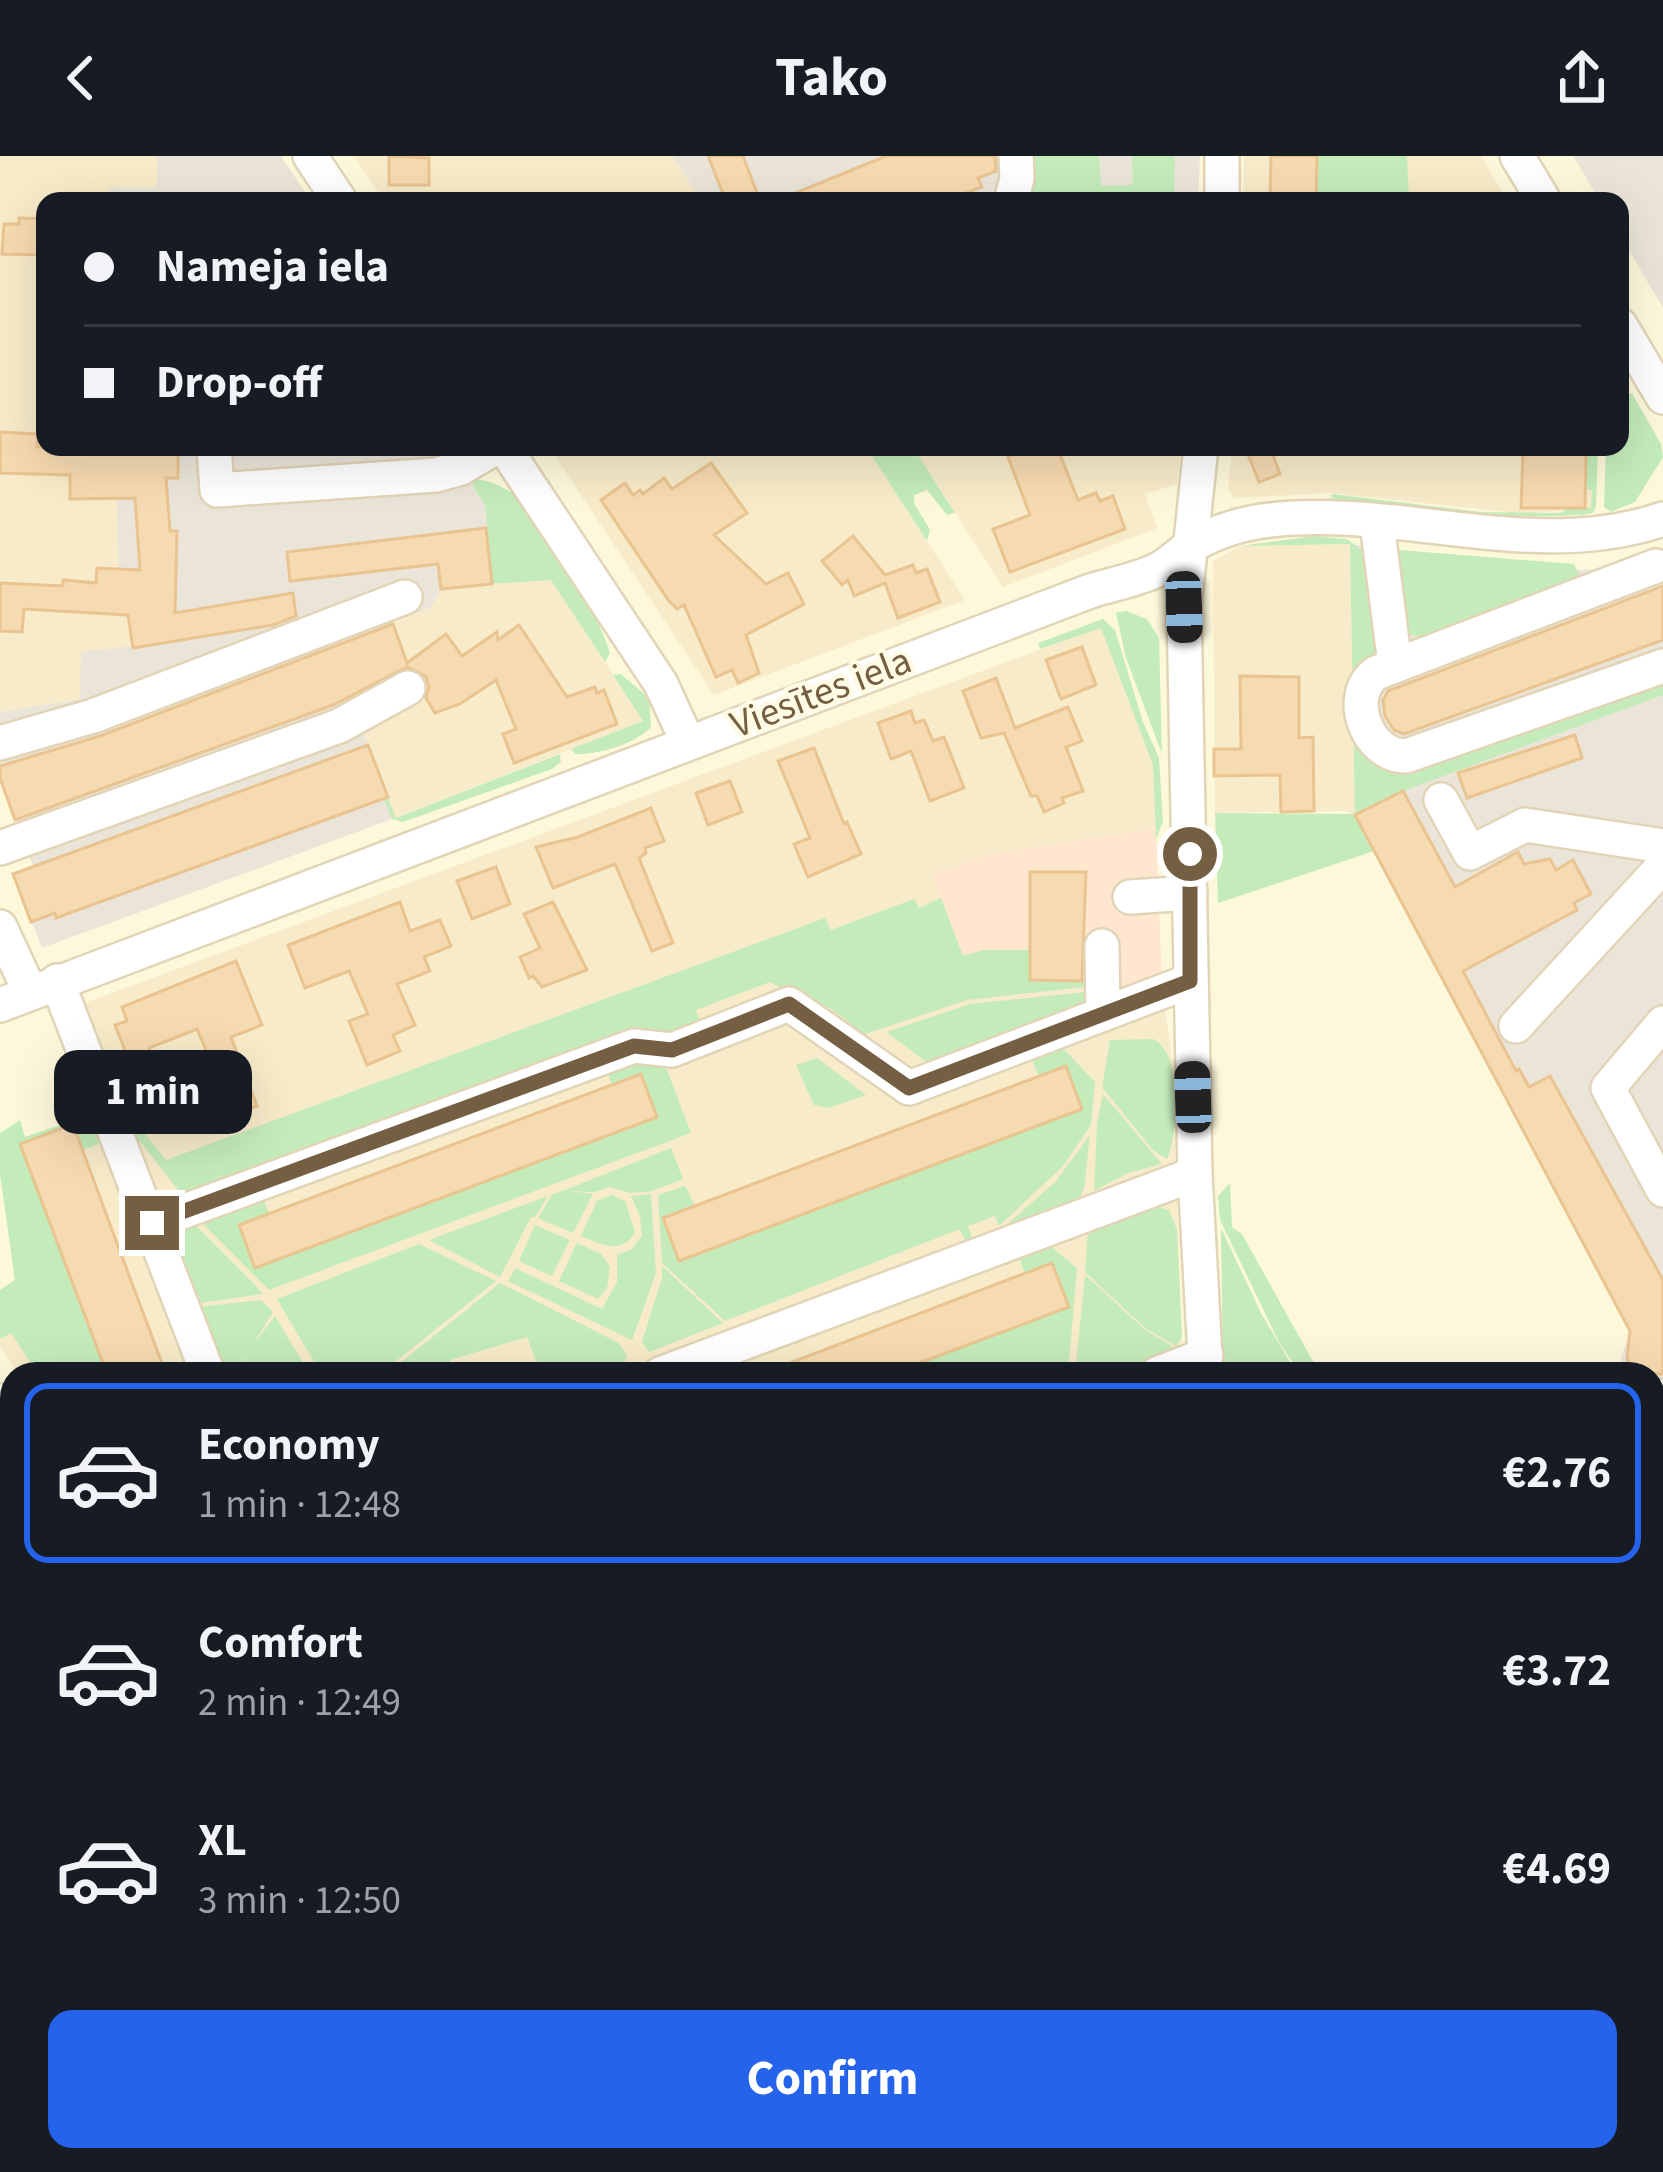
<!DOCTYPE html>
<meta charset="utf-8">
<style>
:root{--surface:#171b24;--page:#242831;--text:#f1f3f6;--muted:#9ea1a6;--line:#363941;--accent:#2563eb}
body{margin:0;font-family:"Source Sans 3",sans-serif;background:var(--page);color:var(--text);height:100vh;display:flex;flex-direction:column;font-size:45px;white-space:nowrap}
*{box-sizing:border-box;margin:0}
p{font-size:39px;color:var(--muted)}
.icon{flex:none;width:66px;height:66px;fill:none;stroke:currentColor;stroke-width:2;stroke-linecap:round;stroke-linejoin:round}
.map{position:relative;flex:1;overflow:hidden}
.details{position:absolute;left:0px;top:1206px;width:1665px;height:810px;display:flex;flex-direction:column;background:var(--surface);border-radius:36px 36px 0 0;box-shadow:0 12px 48px #0002}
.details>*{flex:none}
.guide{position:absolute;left:36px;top:36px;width:1593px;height:264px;border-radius:24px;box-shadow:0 12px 48px #0002;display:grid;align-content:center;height:264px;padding:0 48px;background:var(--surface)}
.end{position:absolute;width:54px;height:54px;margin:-27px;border:15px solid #755f43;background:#fff;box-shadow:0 0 0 6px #fff}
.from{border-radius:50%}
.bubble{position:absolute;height:84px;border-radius:24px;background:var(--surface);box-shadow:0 12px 48px #0002;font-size:39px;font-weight:700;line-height:84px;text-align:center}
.car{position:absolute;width:36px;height:72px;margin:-36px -18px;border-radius:15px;box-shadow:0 0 9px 3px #0007;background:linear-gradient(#222 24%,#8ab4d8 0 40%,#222 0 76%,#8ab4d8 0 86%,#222 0)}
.guide b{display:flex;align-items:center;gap:42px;height:114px;font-size:45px}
.guide b+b{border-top:3px solid var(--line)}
.guide i{width:30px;height:30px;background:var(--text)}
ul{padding:21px 0 0;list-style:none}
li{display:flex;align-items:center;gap:36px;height:180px;margin:0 24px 18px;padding:0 24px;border:6px solid transparent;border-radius:24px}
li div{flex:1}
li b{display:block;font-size:45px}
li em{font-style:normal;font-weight:700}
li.selected{border-color:var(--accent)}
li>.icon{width:108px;height:108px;stroke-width:1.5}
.button{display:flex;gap:24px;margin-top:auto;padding:24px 48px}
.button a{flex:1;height:138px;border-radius:24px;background:var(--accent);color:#fff;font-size:48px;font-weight:700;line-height:138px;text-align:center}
header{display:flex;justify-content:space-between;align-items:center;height:156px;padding:0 48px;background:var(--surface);font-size:54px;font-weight:700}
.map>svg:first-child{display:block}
.residential{fill:#f7ebc9}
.commercial{fill:#ffe7cf}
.industrial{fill:#ebe5d9}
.green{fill:#c4ecba}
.building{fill:#f6dab1;stroke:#eac490;stroke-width:3}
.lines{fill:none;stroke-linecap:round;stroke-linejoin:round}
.minor-casing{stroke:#e2d4b7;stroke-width:38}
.minor{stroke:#fff;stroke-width:33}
.route{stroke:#755f43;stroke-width:15}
.labels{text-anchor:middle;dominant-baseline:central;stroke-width:9;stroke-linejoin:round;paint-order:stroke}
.street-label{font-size:39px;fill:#755f43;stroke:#fffae4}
</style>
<header><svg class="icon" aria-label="back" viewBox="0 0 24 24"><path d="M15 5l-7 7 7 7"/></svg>Tako<svg class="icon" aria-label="share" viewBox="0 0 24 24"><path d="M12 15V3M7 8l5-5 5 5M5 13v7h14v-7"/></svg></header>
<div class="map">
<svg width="1663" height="2016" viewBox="0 0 1663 2016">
<rect width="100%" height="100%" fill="#fef8db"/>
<g class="residential">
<path d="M 0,0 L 157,0 L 157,32 L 111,31 L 110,45 L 45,45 L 45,291 L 115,291 L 135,449 L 133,490 L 80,543 L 0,556 Z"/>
<path d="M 354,0 L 672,0 L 702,45 L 384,45 Z"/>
<path d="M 1244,0 L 1481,0 L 1508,45 L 1243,45 Z"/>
<path d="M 549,291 L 866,291 L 965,444 L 714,539 Z"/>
<path d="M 913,291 L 1181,291 L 1177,328 L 1145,338 L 1157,372 L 1003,431 Z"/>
<path d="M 1232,291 L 1584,291 L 1586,332 L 1593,333 L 1592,352 L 1524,358 L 1330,337 L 1234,342 L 1228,333 Z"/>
<path d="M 1350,388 L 1355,659 L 1345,655 L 1215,657 L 1213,405 L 1240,390 Z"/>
<path d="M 551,423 L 643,565 L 395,662 L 361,570 L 418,538 L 392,466 L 431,452 L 441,433 Z"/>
<path d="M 1101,471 L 1153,609 L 1156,672 L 990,698 L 932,718 L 941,742 L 1162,830 L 1172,905 L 1183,1218 L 18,1218 L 0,1191 L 0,1134 L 15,1124 L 0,995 L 125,950 L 82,848 Z"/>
<path d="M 0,1299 L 12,1319 L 12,1927 L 0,1933 Z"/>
<path d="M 678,2004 L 848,2004 L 849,2016 L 679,2016 Z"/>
</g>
<g class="commercial">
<path d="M 1156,672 L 1162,830 L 971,829 L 935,746 L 941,742 L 932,718 L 990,698 Z"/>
<path d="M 1663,1361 L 1663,1579 L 1653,1581 L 1653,1362 Z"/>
</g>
<g class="industrial">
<path d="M 157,0 L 281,0 L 311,45 L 110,45 L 110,31 L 157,32 Z"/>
<path d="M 672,0 L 1200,0 L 1198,45 L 702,45 Z"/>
<path d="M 1573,0 L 1663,0 L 1663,152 L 1620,79 L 1620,45 L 1600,45 Z"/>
<path d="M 115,291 L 457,291 L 458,307 L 485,349 L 492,428 L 441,433 L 431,452 L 392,466 L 419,538 L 361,570 L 395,662 L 42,792 L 13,718 L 33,710 L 0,622 L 0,556 L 80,543 L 81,496 L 133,490 L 137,463 L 119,426 Z"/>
<path d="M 1350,388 L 1570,415 L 1663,407 L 1663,1361 L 1653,1362 L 1653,1218 L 1622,1218 L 1621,1202 L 1630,1175 L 1355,659 Z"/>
</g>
<g class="green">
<path d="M 1031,0 L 1099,0 L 1101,30 L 1133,29 L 1132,0 L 1175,0 L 1174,45 L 1024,45 Z"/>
<path d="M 1317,0 L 1407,0 L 1409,45 L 1316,45 Z"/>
<path d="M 1632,237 L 1661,288 L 1663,301 L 1635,346 L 1611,356 L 1604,351 L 1606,291 L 1620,291 L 1620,242 Z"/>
<path d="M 866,291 L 913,291 L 955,357 L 947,359 L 927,334 L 914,339 L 914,347 L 930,374 L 927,385 Z"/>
<path d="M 1584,291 L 1598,291 L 1596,351 L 1593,357 L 1583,359 L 1515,361 L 1331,342 L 1332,338 L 1481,356 L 1560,357 L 1569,352 L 1591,352 L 1592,334 L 1586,333 Z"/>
<path d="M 468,322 C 482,323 500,328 512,337 C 539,356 602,464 610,497 L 605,506 L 551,424 L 492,428 L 485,349 Z"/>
<path d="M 1314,380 L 1347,383 L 1368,399 L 1378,495 L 1372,507 L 1372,596 L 1663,522 L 1663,539 L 1403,635 L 1355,658 L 1374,695 L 1218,747 L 1215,657 L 1355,658 L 1350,388 L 1240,390 Z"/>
<path d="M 1400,394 L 1574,408 L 1581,423 L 1427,483 L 1407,477 L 1395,395 Z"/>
<path d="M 1126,455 L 1147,463 L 1159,482 L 1162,598 L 1126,502 L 1116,457 Z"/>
<path d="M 1103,463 L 1115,474 L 1143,566 L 1159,602 L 1163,666 L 1156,683 L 1153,609 L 1101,472 L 1040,493 L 1038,487 Z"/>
<path d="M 621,518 L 649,542 L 651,571 C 635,588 598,599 575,598 L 571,593 L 643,565 L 613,519 Z"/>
<path d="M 560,598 L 561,606 L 552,613 L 403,666 L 392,663 L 384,643 L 388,642 L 396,662 Z"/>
<path d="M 941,742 L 963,800 L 983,794 L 1030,794 L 1030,824 L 1086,825 L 1085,831 L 967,844 L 853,882 L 846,877 L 852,868 L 828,851 L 823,856 L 770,826 L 696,854 L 703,874 L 183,1040 L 133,977 L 82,848 L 128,957 L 166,1004 L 825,762 L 831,774 L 914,743 L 919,752 Z"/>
<path d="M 1085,836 L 1085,850 L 936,913 L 886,876 L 970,848 Z"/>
<path d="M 1153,883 C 1183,896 1178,979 1167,1003 L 1153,994 L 1102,931 L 1110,884 Z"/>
<path d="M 1061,890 L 1095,926 L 1091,969 L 1063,1010 L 999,1070 L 995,1060 L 968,1070 L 975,1090 L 968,1092 L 960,1073 L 725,1165 L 662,1107 L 658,1039 L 685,1030 L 695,1050 L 663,1063 L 679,1104 L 1082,953 L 1066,911 L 1039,921 L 1031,901 Z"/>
<path d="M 629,900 L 665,909 L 691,977 L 269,1134 L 197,1062 L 261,1037 L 269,1058 L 239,1070 L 256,1111 L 641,919 L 612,929 L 604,909 Z"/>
<path d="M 817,902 L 866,939 L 829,952 L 814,949 L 796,909 Z"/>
<path d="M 1103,938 L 1162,1008 L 1128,1017 L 1094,1035 L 1097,968 Z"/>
<path d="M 89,959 L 96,960 L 107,985 L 82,994 L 72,968 L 20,988 L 107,1218 L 38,1218 L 11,1177 L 0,1183 L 0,1134 L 15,1124 L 0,1018 L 0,977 L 20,964 L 25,981 Z"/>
<path d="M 1090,979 L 1084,1032 L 1078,1047 L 1001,1074 L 1056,1025 Z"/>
<path d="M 671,992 L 683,1023 L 652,1035 L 630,1037 L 610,1031 L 595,1036 L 569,1035 L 593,1038 L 573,1077 L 538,1062 L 552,1039 Z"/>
<path d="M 1230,1027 L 1232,1071 L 1242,1078 L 1320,1218 L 1301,1218 L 1280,1188 L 1220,1064 L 1218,1040 Z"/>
<path d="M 651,1038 L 656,1117 L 632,1184 L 508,1125 L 515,1112 L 602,1153 L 617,1126 L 617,1098 L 631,1094 L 642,1080 L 640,1060 L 631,1040 Z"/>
<path d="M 612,1039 L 625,1045 L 635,1076 C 622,1100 600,1088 581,1080 L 597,1045 Z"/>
<path d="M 548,1040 L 535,1061 L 531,1061 L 500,1121 L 429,1084 Z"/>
<path d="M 1159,1051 L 1169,1054 L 1177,1074 L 1182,1181 L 1176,1190 L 1145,1172 L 1085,1116 L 1088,1074 Z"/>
<path d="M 190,1064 L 259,1133 L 263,1138 L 193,1148 L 171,1086 L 178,1072 Z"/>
<path d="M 535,1069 L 570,1084 L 552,1120 L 519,1105 Z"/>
<path d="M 1221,1072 L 1261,1157 L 1297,1218 L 1238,1218 L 1223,1210 Z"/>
<path d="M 577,1087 L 601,1098 L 610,1111 L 607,1132 L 598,1143 L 559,1125 Z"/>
<path d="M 419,1088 L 496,1125 L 380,1218 L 321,1218 L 277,1143 Z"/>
<path d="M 1049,1089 L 1077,1112 L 1068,1218 L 890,1218 L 1068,1151 L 1052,1107 L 1025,1117 L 1018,1100 Z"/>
<path d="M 662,1110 L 723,1167 L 649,1196 L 642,1186 L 662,1122 Z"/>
<path d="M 1085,1119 L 1144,1173 L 1175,1192 L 1174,1195 L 1123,1215 L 1075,1218 Z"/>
<path d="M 500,1127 L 619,1187 L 627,1200 L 620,1218 L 541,1218 L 527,1181 L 450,1204 L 454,1218 L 386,1218 Z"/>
<path d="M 261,1144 L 273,1156 L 252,1190 L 275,1160 L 310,1218 L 235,1218 L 247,1198 L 232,1218 L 219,1218 L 199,1151 Z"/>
<path d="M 1663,1579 L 1663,2016 L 1260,2016 L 1260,2004 L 1653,2004 L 1653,1581 Z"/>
<path d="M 12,1606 L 12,1927 L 0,1933 L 0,1607 Z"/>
<path d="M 12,1977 L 12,2004 L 475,2004 L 477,2008 L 484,2007 L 491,2016 L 0,2016 L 0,1983 Z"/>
<path d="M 848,2004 L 1223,2004 L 1223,2016 L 849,2016 Z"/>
</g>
<g class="building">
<path d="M 389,0 L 429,2 L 429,29 L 389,29 Z"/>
<path d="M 708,0 L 743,0 L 760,45 L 726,45 Z"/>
<path d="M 886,0 L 995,0 L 996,15 L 978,22 L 982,31 L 945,45 L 776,45 Z"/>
<path d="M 1271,0 L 1317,0 L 1316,45 L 1270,45 Z"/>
<path d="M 19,62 L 45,63 L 45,99 L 2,98 L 4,68 L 19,68 Z"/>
<path d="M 0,276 L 38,278 L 37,291 L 178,291 L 178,322 L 166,322 L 170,375 L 177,375 L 175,457 L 293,437 L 296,460 L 273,469 L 133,492 L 128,459 L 24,453 L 22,476 L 0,475 L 0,427 L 63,430 L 63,424 L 96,427 L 97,412 L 140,414 L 135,342 L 70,343 L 70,319 L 0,317 Z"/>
<path d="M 1033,291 L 1057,291 L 1078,344 L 1096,337 L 1100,345 L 1113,340 L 1125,373 L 1010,416 L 993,373 L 1030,359 L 1008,301 Z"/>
<path d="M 1245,291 L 1270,291 L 1280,318 L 1259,326 Z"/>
<path d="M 1523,296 L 1586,297 L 1585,352 L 1521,352 Z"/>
<path d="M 711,307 L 747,357 L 714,379 L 766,428 L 788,417 L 804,448 L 746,479 L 759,517 L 738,527 L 732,514 L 716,521 L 684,449 L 677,453 L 669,445 L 601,344 L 625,327 L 633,339 L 640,334 L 643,338 L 664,322 L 672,333 Z"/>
<path d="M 486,372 L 492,428 L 441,433 L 438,408 L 290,425 L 287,396 Z"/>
<path d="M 853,380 L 885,419 L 913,409 L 916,417 L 927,413 L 940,446 L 898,462 L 885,427 L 854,440 L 848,424 L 842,429 L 822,405 Z"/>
<path d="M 1663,430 L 1663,484 L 1404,578 L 1394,574 L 1385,560 L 1383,544 L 1388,535 Z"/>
<path d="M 393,468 L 407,507 L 446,478 L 462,500 L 497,476 L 498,484 L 519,469 L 567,541 L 595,531 L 597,537 L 604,534 L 617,568 L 514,607 L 503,578 L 516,573 L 496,524 L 460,548 L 435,557 L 426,542 L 429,531 L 426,521 L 407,511 L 333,549 L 15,664 L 0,622 L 0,610 L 100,580 Z"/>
<path d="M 1082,491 L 1096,529 L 1061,543 L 1046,504 Z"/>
<path d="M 1240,520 L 1299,521 L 1299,582 L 1313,581 L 1314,655 L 1281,656 L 1280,619 L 1214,620 L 1214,593 L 1241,593 Z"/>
<path d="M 996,522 L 1015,572 L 1068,551 L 1082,585 L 1066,591 L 1083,635 L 1062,642 L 1064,647 L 1044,656 L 1037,640 L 1031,640 L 1004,577 L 981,582 L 963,535 Z"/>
<path d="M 911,555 L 915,567 L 924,564 L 933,585 L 944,581 L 964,632 L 930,645 L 911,595 L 891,603 L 878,567 Z"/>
<path d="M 1575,579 L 1582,602 L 1467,642 L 1458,617 Z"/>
<path d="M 368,589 L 388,641 L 56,762 L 55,757 L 31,766 L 13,718 Z"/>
<path d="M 814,592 L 844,668 L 847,666 L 861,698 L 808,721 L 794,688 L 810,682 L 778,605 Z"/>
<path d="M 730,625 L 742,656 L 708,669 L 696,637 Z"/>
<path d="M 1403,635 L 1455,731 L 1518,696 L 1524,708 L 1550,703 L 1556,714 L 1573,704 L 1591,738 L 1574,747 L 1577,754 L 1463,815 L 1516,915 L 1519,913 L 1529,931 L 1550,920 L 1663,1124 L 1663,1218 L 1632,1218 L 1627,1202 L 1630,1175 L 1355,659 Z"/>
<path d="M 651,652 L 664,685 L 645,692 L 646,697 L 639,702 L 673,787 L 652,795 L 615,708 L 553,732 L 536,691 L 578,681 Z"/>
<path d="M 496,711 L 510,748 L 472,763 L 457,725 Z"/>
<path d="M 1030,716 L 1086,716 L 1082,825 L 1030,824 Z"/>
<path d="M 400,746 L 410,775 L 440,764 L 451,790 L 424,801 L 430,815 L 397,828 L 415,869 L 393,879 L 400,895 L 367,909 L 349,865 L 368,858 L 349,815 L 305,832 L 288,789 Z"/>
<path d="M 553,746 L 587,814 L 542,831 L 533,820 L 529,822 L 520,801 L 540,792 L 524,758 Z"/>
<path d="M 236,805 L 262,869 L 231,881 L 257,950 L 234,960 L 197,873 L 149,892 L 167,957 L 151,962 L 148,954 L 134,957 L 127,931 L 138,928 L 115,869 L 127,865 L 122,851 Z"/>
<path d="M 1066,910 L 1082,953 L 679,1105 L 663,1062 Z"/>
<path d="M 641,918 L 657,961 L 255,1112 L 239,1069 Z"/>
<path d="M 73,968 L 112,1074 L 166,1218 L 107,1218 L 20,988 Z"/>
<path d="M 1052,1107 L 1069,1151 L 890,1218 L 761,1218 Z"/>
</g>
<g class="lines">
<g class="minor-casing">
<g id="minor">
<path d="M 310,0 L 340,45"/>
<path d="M 1517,0 L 1544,45"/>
<path d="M 1011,45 L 1017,23 L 1016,0"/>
<path d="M 1222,45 L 1222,0"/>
<path d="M 1620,169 L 1663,241"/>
<path d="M 214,291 L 217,334 L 436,319 L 461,312 L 496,291"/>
<path d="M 504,291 L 661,528 L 688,587"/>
<path d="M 1201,291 L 1184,451 L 1195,1018 L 1206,1218"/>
<path d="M 1377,367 L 1395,509"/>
<path d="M 1656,410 L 1376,517 C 1344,541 1368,601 1406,600 L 1663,510"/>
<path d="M 0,587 L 93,560 L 405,441"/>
<path d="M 1441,644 L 1470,697 L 1525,669 L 1663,690"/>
<path d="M 0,692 L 339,570 L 408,532"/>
<path d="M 1130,741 L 1190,737"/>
<path d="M 0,771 L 30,836"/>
<path d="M 1102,790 L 1103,858"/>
<path d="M 57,825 L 208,1218"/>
<path d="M 0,849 L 1093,434 C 1114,428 1135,424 1155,415 C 1169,409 1179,397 1192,389 C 1217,375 1242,367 1270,364 C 1400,349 1535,407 1663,363"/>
<path d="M 1663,867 L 1608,932 L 1663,1034"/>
<path d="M 1516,870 L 1663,710"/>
<path d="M 152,1067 L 634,890 L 672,894 L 789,848 L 909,932 L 1190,825"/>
<path d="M 660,1218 L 1195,1018"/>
<path d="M 1157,1218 L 1206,1199"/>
<path d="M 1653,1244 L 1663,1241"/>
<path d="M 0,1245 L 12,1263"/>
<path d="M 1653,1331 L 1663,1332"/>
<path d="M 0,1956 L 12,1950"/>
<path d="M 516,2004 L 524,2016"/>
<path d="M 1242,2004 L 1243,2016"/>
</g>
</g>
<use href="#minor" class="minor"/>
</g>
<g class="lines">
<path class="route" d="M 152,1067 L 634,890 L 672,894 L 789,848 L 909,932 L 1190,825 L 1190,698"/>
</g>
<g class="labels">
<g class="street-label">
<text transform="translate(821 537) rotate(-21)">Viesītes iela</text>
</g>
</g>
</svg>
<i class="end from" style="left:1190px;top:698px"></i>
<i class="end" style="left:152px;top:1067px"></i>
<div class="bubble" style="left:54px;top:894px;width:198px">1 min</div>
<i class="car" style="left:1184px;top:451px;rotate:178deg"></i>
<i class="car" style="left:1193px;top:941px;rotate:358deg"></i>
<div class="guide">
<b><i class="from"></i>Nameja iela</b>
<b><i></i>Drop-off</b>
</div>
<section class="details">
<ul>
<li class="selected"><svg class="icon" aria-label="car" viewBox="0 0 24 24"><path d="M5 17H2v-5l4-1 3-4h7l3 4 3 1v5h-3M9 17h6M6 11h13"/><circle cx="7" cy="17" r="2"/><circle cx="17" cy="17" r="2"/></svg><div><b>Economy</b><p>1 min · 12:48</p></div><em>€2.76</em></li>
<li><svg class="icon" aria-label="car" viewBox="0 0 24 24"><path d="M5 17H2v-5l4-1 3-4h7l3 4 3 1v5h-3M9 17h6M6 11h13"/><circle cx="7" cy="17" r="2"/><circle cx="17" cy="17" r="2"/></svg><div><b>Comfort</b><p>2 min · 12:49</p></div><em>€3.72</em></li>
<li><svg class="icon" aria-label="car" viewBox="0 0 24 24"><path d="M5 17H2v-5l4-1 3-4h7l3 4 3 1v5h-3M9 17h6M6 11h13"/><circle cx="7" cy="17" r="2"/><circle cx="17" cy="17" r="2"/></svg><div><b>XL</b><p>3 min · 12:50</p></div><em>€4.69</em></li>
</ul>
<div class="button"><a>Confirm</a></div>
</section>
</div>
